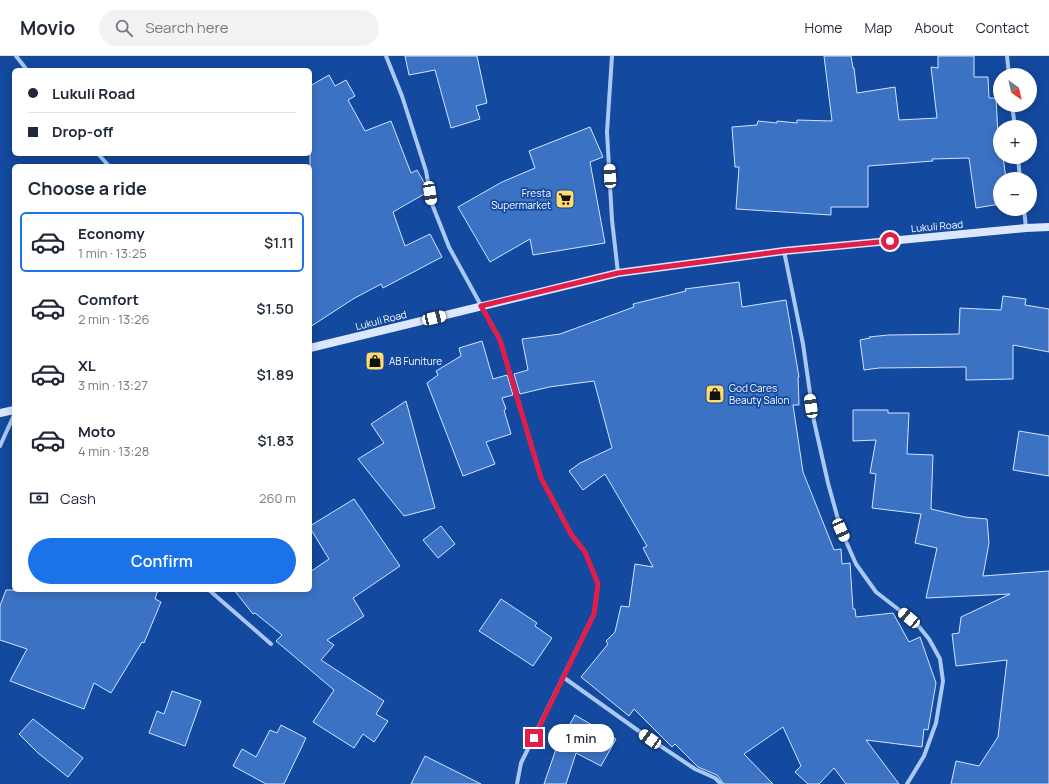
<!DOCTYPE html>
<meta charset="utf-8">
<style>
:root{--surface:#fff;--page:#f2f2f3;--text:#1f2937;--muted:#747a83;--line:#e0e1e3;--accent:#1a73e8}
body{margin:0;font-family:Manrope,sans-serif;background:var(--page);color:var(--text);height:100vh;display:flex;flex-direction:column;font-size:15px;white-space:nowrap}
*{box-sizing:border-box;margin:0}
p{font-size:13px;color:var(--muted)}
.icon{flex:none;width:22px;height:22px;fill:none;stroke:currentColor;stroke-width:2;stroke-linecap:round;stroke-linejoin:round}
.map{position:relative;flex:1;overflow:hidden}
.drawer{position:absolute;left:12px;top:108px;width:300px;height:428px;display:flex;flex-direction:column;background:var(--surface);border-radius:6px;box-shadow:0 2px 10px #0003}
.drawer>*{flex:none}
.hud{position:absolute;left:12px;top:12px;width:300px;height:88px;border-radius:6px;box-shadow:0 2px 10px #0003;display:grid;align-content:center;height:88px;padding:0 16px;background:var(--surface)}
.needle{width:26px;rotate:146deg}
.controls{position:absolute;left:993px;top:12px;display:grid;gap:8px}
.controls a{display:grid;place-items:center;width:44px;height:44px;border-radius:50%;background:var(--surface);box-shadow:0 2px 10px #0003;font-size:20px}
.end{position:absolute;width:18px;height:18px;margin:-9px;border:5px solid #e11d48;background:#fff;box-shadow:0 0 0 2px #fff}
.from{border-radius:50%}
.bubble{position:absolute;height:28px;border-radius:14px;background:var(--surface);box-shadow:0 2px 10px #0003;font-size:13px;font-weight:600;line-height:28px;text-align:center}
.car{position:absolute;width:12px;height:24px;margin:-12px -6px;border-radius:5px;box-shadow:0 0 3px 1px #0007;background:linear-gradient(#fff 24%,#345 0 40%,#fff 0 76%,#345 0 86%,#fff 0)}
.hud b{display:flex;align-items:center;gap:14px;height:38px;font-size:15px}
.hud b+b{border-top:1px solid var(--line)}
.hud i{width:10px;height:10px;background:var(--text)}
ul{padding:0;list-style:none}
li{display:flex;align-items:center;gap:12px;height:60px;margin:0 8px 6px;padding:0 8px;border:2px solid transparent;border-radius:6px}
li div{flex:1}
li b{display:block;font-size:15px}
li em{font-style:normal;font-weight:600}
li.selected{border-color:var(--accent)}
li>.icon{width:36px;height:36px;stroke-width:1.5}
h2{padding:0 16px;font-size:18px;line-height:48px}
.pay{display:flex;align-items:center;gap:10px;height:44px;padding:0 16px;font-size:15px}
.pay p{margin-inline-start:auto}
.cta{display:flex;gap:8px;margin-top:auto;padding:8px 16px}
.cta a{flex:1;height:46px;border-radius:24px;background:var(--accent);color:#fff;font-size:16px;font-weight:600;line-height:46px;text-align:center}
header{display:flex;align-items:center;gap:24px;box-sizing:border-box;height:56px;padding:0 20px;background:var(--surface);border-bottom:1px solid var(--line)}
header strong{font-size:19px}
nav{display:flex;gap:22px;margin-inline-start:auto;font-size:14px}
.search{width:280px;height:36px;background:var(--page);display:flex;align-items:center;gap:10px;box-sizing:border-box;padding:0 14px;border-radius:22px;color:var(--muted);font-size:15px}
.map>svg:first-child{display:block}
.building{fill:#3c72c4;stroke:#d2e4fd}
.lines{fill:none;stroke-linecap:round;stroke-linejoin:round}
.street{stroke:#aac8f4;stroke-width:4}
.secondary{stroke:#dae7fd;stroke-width:8}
.route{stroke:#e11d48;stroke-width:5}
.labels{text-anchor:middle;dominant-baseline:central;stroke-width:3.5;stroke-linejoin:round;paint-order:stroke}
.poi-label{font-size:10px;fill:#fff;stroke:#13499e;text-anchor:start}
.street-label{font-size:10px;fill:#fff;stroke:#13499e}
</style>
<header>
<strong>Movio</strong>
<div class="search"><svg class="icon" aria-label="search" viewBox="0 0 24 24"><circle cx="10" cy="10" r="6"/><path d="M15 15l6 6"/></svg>Search here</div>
<nav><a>Home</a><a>Map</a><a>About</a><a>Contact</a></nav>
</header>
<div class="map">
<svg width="1049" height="728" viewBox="0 0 1049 728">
<rect width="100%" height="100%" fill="#13499e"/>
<g class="building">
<path d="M 405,0 L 477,0 L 487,47 L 476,50 L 480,63 L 451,72 L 435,14 L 409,19 Z"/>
<path d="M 824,0 L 851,0 L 853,12 L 854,12 L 857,37 L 895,31 L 899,64 L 937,62 L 931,11 L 938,12 L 938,0 L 974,0 L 974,21 L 988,21 L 989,42 L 996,42 L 999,98 L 1000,98 L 1000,101 L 1003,101 L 1006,123 L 1000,123 L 1000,148 L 976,152 L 969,102 L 932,103 L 933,105 L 868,110 L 868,151 L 831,151 L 831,159 L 736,153 L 739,111 L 735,111 L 732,71 L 757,69 L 758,65 L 777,67 L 777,65 L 797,67 L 797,64 L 832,65 Z"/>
<path d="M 329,19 L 335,30 L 346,24 L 355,40 L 348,44 L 365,75 L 391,65 L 411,117 L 417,114 L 425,128 L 426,137 L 393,156 L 405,190 L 430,178 L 442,201 L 383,232 L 381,228 L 353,243 L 310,271 L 310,30 Z"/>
<path d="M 590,71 L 603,101 L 590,106 L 605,187 L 533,199 L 530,183 L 490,206 L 458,151 L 502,126 L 535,112 L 529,95 Z"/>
<path d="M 739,226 L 742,251 L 786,244 L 799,321 L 798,321 L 799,349 L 793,349 L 803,416 L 834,494 L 841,493 L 842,508 L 850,507 L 853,553 L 855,553 L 856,561 L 893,557 L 909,586 L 920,581 L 936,627 L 928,674 L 924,673 L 922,691 L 866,684 L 899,728 L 846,728 L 834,712 L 819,728 L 808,728 L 795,716 L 801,710 L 783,671 L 744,698 L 773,728 L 724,728 L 717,719 L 698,711 L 675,688 L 672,691 L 634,653 L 629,660 L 581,621 L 608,588 L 606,585 L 615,576 L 621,550 L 629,551 L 635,508 L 653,511 L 643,492 L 647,490 L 605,418 L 583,434 L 569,415 L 580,407 L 612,392 L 594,325 L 549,331 L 520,338 L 514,318 L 528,314 L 522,283 L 560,278 L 634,251 L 633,248 L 686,235 L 685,233 Z"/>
<path d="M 1003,240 L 1026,243 L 1025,249 L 1049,253 L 1049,296 L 1013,289 L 1013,323 L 966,324 L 966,311 L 879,312 L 864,314 L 860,284 L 870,282 L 869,281 L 888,279 L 959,278 L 960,252 L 1001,254 Z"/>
<path d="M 482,285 L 493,323 L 507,319 L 513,339 L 502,342 L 506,353 L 504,354 L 511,378 L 486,386 L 495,408 L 463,420 L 427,327 L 438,319 L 436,315 L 461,300 L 459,292 Z"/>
<path d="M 406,345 L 435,452 L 404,460 L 358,403 L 384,387 L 371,368 Z"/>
<path d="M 853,354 L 888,354 L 888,357 L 909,357 L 907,398 L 933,399 L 931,453 L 965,461 L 987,463 L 989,487 L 983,520 L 1049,515 L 1049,728 L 951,728 L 956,705 L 979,710 L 998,681 L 1007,604 L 956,610 L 952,578 L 959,577 L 961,561 L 1010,538 L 926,542 L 937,492 L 915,487 L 921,458 L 872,452 L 876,418 L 870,417 L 876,384 L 853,385 Z"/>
<path d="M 1019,375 L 1049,380 L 1049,420 L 1013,414 Z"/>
<path d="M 354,443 L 400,510 L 353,542 L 364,560 L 327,584 L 334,589 L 321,604 L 384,645 L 376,658 L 388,665 L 374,686 L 363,678 L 354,692 L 313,666 L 334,634 L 276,585 L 282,579 L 255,557 L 253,558 L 234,534 L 310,534 L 310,516 L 329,503 L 310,472 L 310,470 Z"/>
<path d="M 441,470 L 455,488 L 438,502 L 423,484 Z"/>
<path d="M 6,534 L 158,534 L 155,543 L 161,546 L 144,587 L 142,586 L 111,637 L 94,627 L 84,653 L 10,625 L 27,593 L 0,584 L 0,550 Z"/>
<path d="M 501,543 L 537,567 L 535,570 L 552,582 L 533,610 L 479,575 Z"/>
<path d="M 172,635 L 201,645 L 185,690 L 149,677 L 157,655 L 164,658 Z"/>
<path d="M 575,659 L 616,683 L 601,710 L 576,697 L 566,728 L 544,728 L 556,693 Z"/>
<path d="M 33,663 L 83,702 L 68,721 L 38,697 L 19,678 Z"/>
<path d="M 281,669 L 306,682 L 284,728 L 266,728 L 233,710 L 242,693 L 256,701 L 270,674 L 277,677 Z"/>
<path d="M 425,700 L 481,728 L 411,728 Z"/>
</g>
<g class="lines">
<g class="street">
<path d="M 16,0 L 27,14"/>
<path d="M 386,0 L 402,40 L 426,115 L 432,148 L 449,191 L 500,284 L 541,422 L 571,478 L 585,496 L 598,528 L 594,558 L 521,707 L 517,728"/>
<path d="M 612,0 L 607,76 L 612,164 L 618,217"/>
<path d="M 1007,0 L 1009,19"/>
<path d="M 1012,49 L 1015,71"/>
<path d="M 98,98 L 109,110"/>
<path d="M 1018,101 L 1020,123"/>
<path d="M 1024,153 L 1026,172"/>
<path d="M 784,195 L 803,288 L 814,365 L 828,427 L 841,474 L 856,508 L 876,536 L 916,567 L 929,583 L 940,603 L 943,625 L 936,667 L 924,700 L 907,728"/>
<path d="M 0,390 L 14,359"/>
<path d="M 209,534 L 271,588"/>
<path d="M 563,621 L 650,683 L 695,713 L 715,722 L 721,728"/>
</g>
<g class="secondary">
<path d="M 310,292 L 618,217 L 784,195 L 1026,172 L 1049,171"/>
<path d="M 0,357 L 14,354"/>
</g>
</g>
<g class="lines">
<path class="route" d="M 534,682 L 594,558 L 598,528 L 585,496 L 571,478 L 541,422 L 500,284 L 481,250 L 618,217 L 784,195 L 890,185"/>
</g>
<defs>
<g id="supermarket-square" transform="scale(1)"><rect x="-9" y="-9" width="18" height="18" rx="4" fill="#ffdc6d" stroke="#13499e"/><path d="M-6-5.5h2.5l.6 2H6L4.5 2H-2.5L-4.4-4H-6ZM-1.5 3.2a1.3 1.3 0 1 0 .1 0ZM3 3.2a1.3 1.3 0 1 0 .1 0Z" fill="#111"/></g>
<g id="shop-square" transform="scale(1)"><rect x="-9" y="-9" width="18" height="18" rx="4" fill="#ffdc6d" stroke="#13499e"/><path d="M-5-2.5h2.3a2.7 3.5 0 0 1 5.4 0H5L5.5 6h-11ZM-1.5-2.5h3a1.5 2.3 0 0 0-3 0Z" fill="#111"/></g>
</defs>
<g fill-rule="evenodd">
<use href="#supermarket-square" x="565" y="143"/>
<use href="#shop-square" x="375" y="305"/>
<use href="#shop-square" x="715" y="338"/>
</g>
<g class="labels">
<g class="poi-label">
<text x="551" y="137" text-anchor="end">Fresta<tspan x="551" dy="12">Supermarket</tspan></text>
<text x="389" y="305">AB Funiture</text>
<text x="729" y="332">God Cares<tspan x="729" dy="12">Beauty Salon</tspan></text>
</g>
<g class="street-label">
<text transform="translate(937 170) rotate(-5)">Lukuli Road</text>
<text transform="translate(381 264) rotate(-14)">Lukuli Road</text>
</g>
</g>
</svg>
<div class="controls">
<a><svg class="needle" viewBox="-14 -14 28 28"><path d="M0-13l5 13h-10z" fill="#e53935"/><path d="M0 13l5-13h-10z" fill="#747a83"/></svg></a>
<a>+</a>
<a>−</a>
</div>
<i class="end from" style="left:890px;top:185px"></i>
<i class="end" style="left:534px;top:682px"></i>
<div class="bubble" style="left:548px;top:668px;width:66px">1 min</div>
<i class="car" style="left:610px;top:120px;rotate:357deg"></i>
<i class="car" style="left:430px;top:137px;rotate:171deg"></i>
<i class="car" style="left:434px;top:262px;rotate:77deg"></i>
<i class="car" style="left:811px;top:350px;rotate:352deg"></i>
<i class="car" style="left:841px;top:474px;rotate:156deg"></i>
<i class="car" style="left:909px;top:562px;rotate:310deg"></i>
<i class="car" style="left:650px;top:683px;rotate:305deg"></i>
<div class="hud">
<b><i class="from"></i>Lukuli Road</b>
<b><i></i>Drop-off</b>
</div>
<section class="drawer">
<h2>Choose a ride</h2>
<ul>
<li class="selected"><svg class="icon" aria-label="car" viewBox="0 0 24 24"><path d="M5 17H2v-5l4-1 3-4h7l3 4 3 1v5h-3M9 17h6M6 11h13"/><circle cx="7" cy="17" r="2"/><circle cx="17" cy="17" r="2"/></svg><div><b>Economy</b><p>1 min · 13:25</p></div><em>$1.11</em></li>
<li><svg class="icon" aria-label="car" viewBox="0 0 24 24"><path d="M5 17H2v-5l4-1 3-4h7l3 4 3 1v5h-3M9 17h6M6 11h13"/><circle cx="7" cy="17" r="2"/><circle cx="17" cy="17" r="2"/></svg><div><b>Comfort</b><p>2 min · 13:26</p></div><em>$1.50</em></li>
<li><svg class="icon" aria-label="car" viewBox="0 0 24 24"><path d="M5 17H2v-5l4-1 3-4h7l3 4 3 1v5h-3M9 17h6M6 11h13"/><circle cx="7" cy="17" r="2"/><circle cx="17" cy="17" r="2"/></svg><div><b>XL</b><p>3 min · 13:27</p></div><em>$1.89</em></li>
<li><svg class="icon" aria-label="car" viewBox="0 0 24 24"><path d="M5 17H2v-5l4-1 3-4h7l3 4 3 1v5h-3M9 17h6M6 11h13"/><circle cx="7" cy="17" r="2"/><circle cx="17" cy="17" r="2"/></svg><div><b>Moto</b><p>4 min · 13:28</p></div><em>$1.83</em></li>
</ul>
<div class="pay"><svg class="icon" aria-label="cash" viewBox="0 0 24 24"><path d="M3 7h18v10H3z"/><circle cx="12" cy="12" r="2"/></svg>Cash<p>260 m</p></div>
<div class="cta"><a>Confirm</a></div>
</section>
</div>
